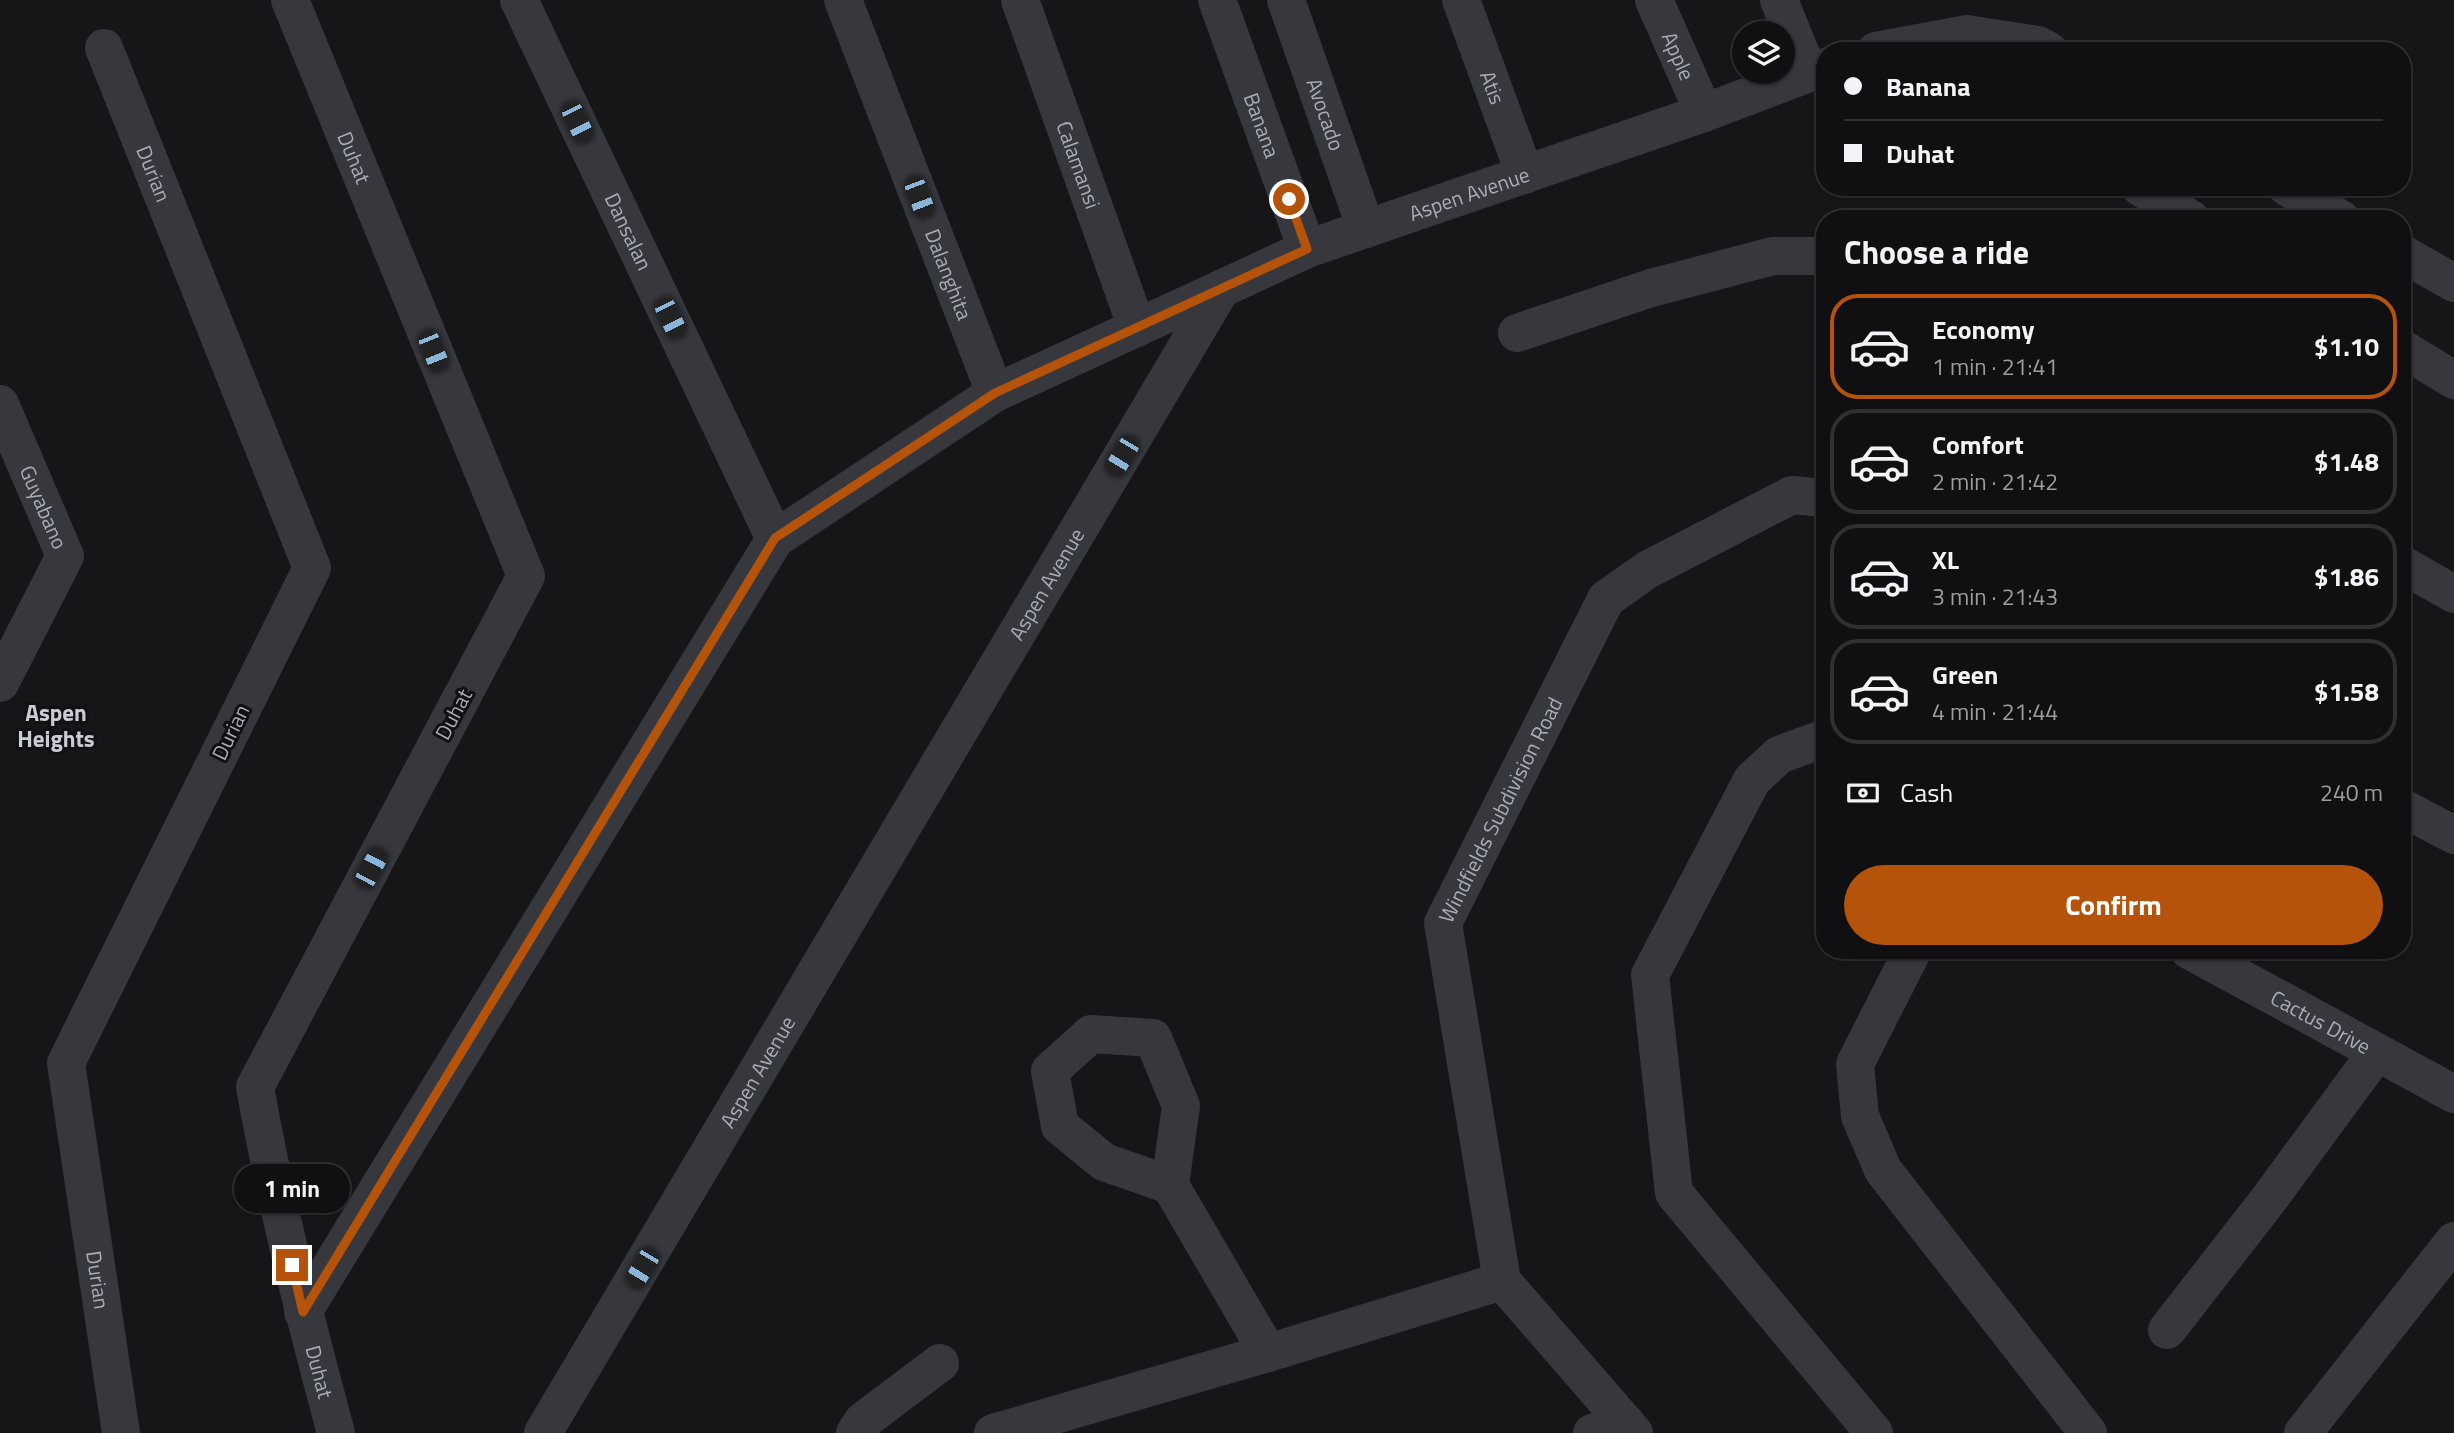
<!DOCTYPE html>
<meta charset="utf-8">
<style>
:root{--surface:#101012;--page:#19191b;--text:#f1f3f6;--muted:#9c9d9f;--line:#303032;--accent:#b45309}
body{margin:0;font-family:"Titillium Web",sans-serif;background:var(--page);color:var(--text);height:100vh;display:flex;flex-direction:column;font-size:26px;white-space:nowrap}
*{box-sizing:border-box;margin:0}
p{font-size:23px;color:var(--muted)}
.icon{flex:none;width:38px;height:38px;fill:none;stroke:currentColor;stroke-width:2;stroke-linecap:round;stroke-linejoin:round}
.map{position:relative;flex:1;overflow:hidden}
.sheet{position:absolute;left:1816px;top:210px;width:595px;height:749px;display:flex;flex-direction:column;background:var(--surface);border-radius:28px;box-shadow:0 2px 5px #0004,0 0 0 2px var(--line)}
.sheet>*{flex:none}
.hud{position:absolute;left:1816px;top:42px;width:595px;height:154px;border-radius:28px;box-shadow:0 2px 5px #0004,0 0 0 2px var(--line);display:grid;align-content:center;height:154px;padding:0 28px;background:var(--surface)}
.buttons{position:absolute;left:1732px;top:21px;display:grid;gap:14px}
.buttons a{display:grid;place-items:center;width:63px;height:63px;border-radius:50%;background:var(--surface);box-shadow:0 2px 5px #0004,0 0 0 2px var(--line);font-size:35px}
.end{position:absolute;width:32px;height:32px;margin:-16px;border:9px solid #b45309;background:#fff;box-shadow:0 0 0 4px #fff}
.from{border-radius:50%}
.bubble{position:absolute;height:49px;border-radius:24px;background:var(--surface);box-shadow:0 2px 5px #0004,0 0 0 2px var(--line);font-size:23px;font-weight:700;line-height:49px;text-align:center}
.car{position:absolute;width:21px;height:42px;margin:-21px -10px;border-radius:9px;box-shadow:0 0 5px 2px #0007;background:linear-gradient(#222 24%,#8ab4d8 0 40%,#222 0 76%,#8ab4d8 0 86%,#222 0)}
.hud b{display:flex;align-items:center;gap:24px;height:66px;font-size:26px}
.hud b+b{border-top:2px solid var(--line)}
.hud i{width:18px;height:18px;background:var(--text)}
ul{padding:0;list-style:none}
li{display:flex;align-items:center;gap:21px;height:105px;margin:0 14px 10px;padding:0 14px;border:4px solid var(--line);border-radius:28px}
li div{flex:1}
li b{display:block;font-size:26px}
li em{font-style:normal;font-weight:700}
li.current{border-color:var(--accent)}
li>.icon{width:63px;height:63px;stroke-width:1.5}
h2{padding:0 28px;font-size:32px;line-height:84px}
.pay{display:flex;align-items:center;gap:18px;height:77px;padding:0 28px;font-size:26px}
.pay p{margin-inline-start:auto}
.cta{display:flex;gap:14px;margin-top:auto;padding:14px 28px}
.cta a{flex:1;height:80px;border-radius:42px;background:var(--accent);color:#fff;font-size:28px;font-weight:700;line-height:80px;text-align:center}
.map>svg:first-child{display:block}
.lines{fill:none;stroke-linecap:round;stroke-linejoin:round}
.minor{stroke:#37383d;stroke-width:38}
.route{stroke:#b45309;stroke-width:9}
.labels{text-anchor:middle;dominant-baseline:central;stroke-width:6;stroke-linejoin:round;paint-order:stroke}
.street-label{font-size:21px;fill:#a8adb8;stroke:#111113}
.neighbourhood-label{font-size:23px;font-weight:bold;fill:#c9ccd4;stroke:#111113}
</style>
<div class="map">
<svg width="2454" height="1433" viewBox="0 0 2454 1433">
<rect width="100%" height="100%" fill="#161618"/>
<g class="lines">
<g class="minor">
<path id="s1" d="M 290,0 L 526,576 L 255,1087 C 276,1204 305,1318 336,1433"/>
<path id="s2" d="M 519,0 L 775,539"/>
<path id="s3" d="M 843,0 L 995,393"/>
<path id="s4" d="M 1020,0 L 1137,328"/>
<path id="s5" d="M 1217,0 L 1307,249"/>
<path id="s6" d="M 1286,0 L 1366,229"/>
<path id="s7" d="M 1461,0 L 1525,175"/>
<path id="s8" d="M 1654,0 L 1704,113"/>
<path d="M 1779,0 L 1808,72"/>
<path id="s9" d="M 104,48 L 312,568 L 66,1063 L 121,1433"/>
<path d="M 1876,51 L 1967,34 L 2038,45 L 2049,51"/>
<path d="M 2140,187 L 2191,219"/>
<path d="M 2287,187 L 2341,219"/>
<path d="M 2403,254 L 2454,283"/>
<path d="M 1517,333 L 1651,288 L 1773,256 L 1825,256"/>
<path d="M 2403,349 L 2454,380"/>
<path id="s10" d="M 0,404 L 65,556 L 0,683"/>
<path d="M 2403,565 L 2454,594"/>
<path d="M 1825,738 L 1779,755 L 1752,780 L 1650,975 L 1674,1193 L 1874,1433"/>
<path d="M 2403,808 L 2454,835"/>
<path d="M 1913,950 L 1855,1064 L 1860,1116 L 1883,1170 L 2088,1433"/>
<path id="s11" d="M 2189,950 L 2454,1094"/>
<path d="M 1170,1185 L 1181,1106 L 1153,1038 L 1091,1034 L 1050,1071 L 1060,1126 L 1104,1162 L 1170,1185 L 1268,1353"/>
<path d="M 303,1312 L 775,539 L 995,393 L 1221,289"/>
<path d="M 2167,1330 L 2269,1199 L 2377,1052"/>
<path id="s12" d="M 543,1433 L 1221,289 L 1307,249 L 1704,113 L 1825,67"/>
<path d="M 855,1433 L 863,1421 L 940,1363"/>
<path d="M 993,1433 L 1268,1353 L 1502,1281"/>
<path d="M 1592,1433 L 1626,1423"/>
<path id="s13" d="M 1634,1433 L 1502,1281 L 1443,923 L 1606,599 L 1647,570 L 1792,495 L 1825,498"/>
<path d="M 2303,1433 L 2454,1241"/>
</g>
</g>
<g class="lines">
<path class="route" d="M 292,1265 L 303,1312 L 775,538 L 995,393 L 1307,249 L 1289,199"/>
</g>
<g class="labels">
<g class="street-label">
<text stroke="none"><textPath href="#s8" startOffset="61">Apple</textPath></text>
<text stroke="none"><textPath href="#s7" startOffset="93">Atis</textPath></text>
<text stroke="none"><textPath href="#s6" startOffset="121">Avocado</textPath></text>
<text stroke="none"><textPath href="#s5" startOffset="133">Banana</textPath></text>
<text stroke="none"><textPath href="#s1" startOffset="170">Duhat</textPath></text>
<text stroke="none"><textPath href="#s4" startOffset="175">Calamansi</textPath></text>
<text stroke="none"><textPath href="#s9" startOffset="135">Durian</textPath></text>
<text stroke="none"><textPath href="#s12" startOffset="1596">Aspen Avenue</textPath></text>
<text stroke="none"><textPath href="#s2" startOffset="256">Dansalan</textPath></text>
<text stroke="none"><textPath href="#s3" startOffset="294">Dalanghita</textPath></text>
<text stroke="none"><textPath href="#s10" startOffset="112">Guyabano</textPath></text>
<text stroke="none"><textPath href="#s12" startOffset="987">Aspen Avenue</textPath></text>
<text transform="translate(453 714) rotate(-62)">Duhat</text>
<text transform="translate(230 732) rotate(-64)">Durian</text>
<text stroke="none"><textPath href="#s13" startOffset="691">Windfields Subdivision Road</textPath></text>
<text stroke="none"><textPath href="#s11" startOffset="150">Cactus Drive</textPath></text>
<text stroke="none"><textPath href="#s12" startOffset="420">Aspen Avenue</textPath></text>
<text stroke="none"><textPath href="#s9" startOffset="1332">Durian</textPath></text>
<text stroke="none"><textPath href="#s1" startOffset="1493">Duhat</textPath></text>
</g>
<g class="neighbourhood-label">
<text x="56" y="712">Aspen<tspan x="56" dy="26">Heights</tspan></text>
</g>
</g>
</svg>
<div class="buttons">
<a><svg class="icon" aria-label="layers" viewBox="0 0 24 24"><path d="M12 4l9 5-9 5-9-5zM3 14l9 5 9-5"/></svg></a>
</div>
<i class="end from" style="left:1289px;top:199px"></i>
<i class="end" style="left:292px;top:1265px"></i>
<div class="bubble" style="left:234px;top:1164px;width:116px">1 min</div>
<i class="car" style="left:577px;top:122px;rotate:154deg"></i>
<i class="car" style="left:919px;top:197px;rotate:159deg"></i>
<i class="car" style="left:670px;top:318px;rotate:154deg"></i>
<i class="car" style="left:433px;top:351px;rotate:158deg"></i>
<i class="car" style="left:1122px;top:456px;rotate:211deg"></i>
<i class="car" style="left:371px;top:868px;rotate:28deg"></i>
<i class="car" style="left:642px;top:1268px;rotate:211deg"></i>
<div class="hud">
<b><i class="from"></i>Banana</b>
<b><i></i>Duhat</b>
</div>
<section class="sheet">
<h2>Choose a ride</h2>
<ul>
<li class="current"><svg class="icon" aria-label="car" viewBox="0 0 24 24"><path d="M5 17H2v-5l4-1 3-4h7l3 4 3 1v5h-3M9 17h6M6 11h13"/><circle cx="7" cy="17" r="2"/><circle cx="17" cy="17" r="2"/></svg><div><b>Economy</b><p>1 min · 21:41</p></div><em>$1.10</em></li>
<li><svg class="icon" aria-label="car" viewBox="0 0 24 24"><path d="M5 17H2v-5l4-1 3-4h7l3 4 3 1v5h-3M9 17h6M6 11h13"/><circle cx="7" cy="17" r="2"/><circle cx="17" cy="17" r="2"/></svg><div><b>Comfort</b><p>2 min · 21:42</p></div><em>$1.48</em></li>
<li><svg class="icon" aria-label="car" viewBox="0 0 24 24"><path d="M5 17H2v-5l4-1 3-4h7l3 4 3 1v5h-3M9 17h6M6 11h13"/><circle cx="7" cy="17" r="2"/><circle cx="17" cy="17" r="2"/></svg><div><b>XL</b><p>3 min · 21:43</p></div><em>$1.86</em></li>
<li><svg class="icon" aria-label="car" viewBox="0 0 24 24"><path d="M5 17H2v-5l4-1 3-4h7l3 4 3 1v5h-3M9 17h6M6 11h13"/><circle cx="7" cy="17" r="2"/><circle cx="17" cy="17" r="2"/></svg><div><b>Green</b><p>4 min · 21:44</p></div><em>$1.58</em></li>
</ul>
<div class="pay"><svg class="icon" aria-label="cash" viewBox="0 0 24 24"><path d="M3 7h18v10H3z"/><circle cx="12" cy="12" r="2"/></svg>Cash<p>240 m</p></div>
<div class="cta"><a>Confirm</a></div>
</section>
</div>
